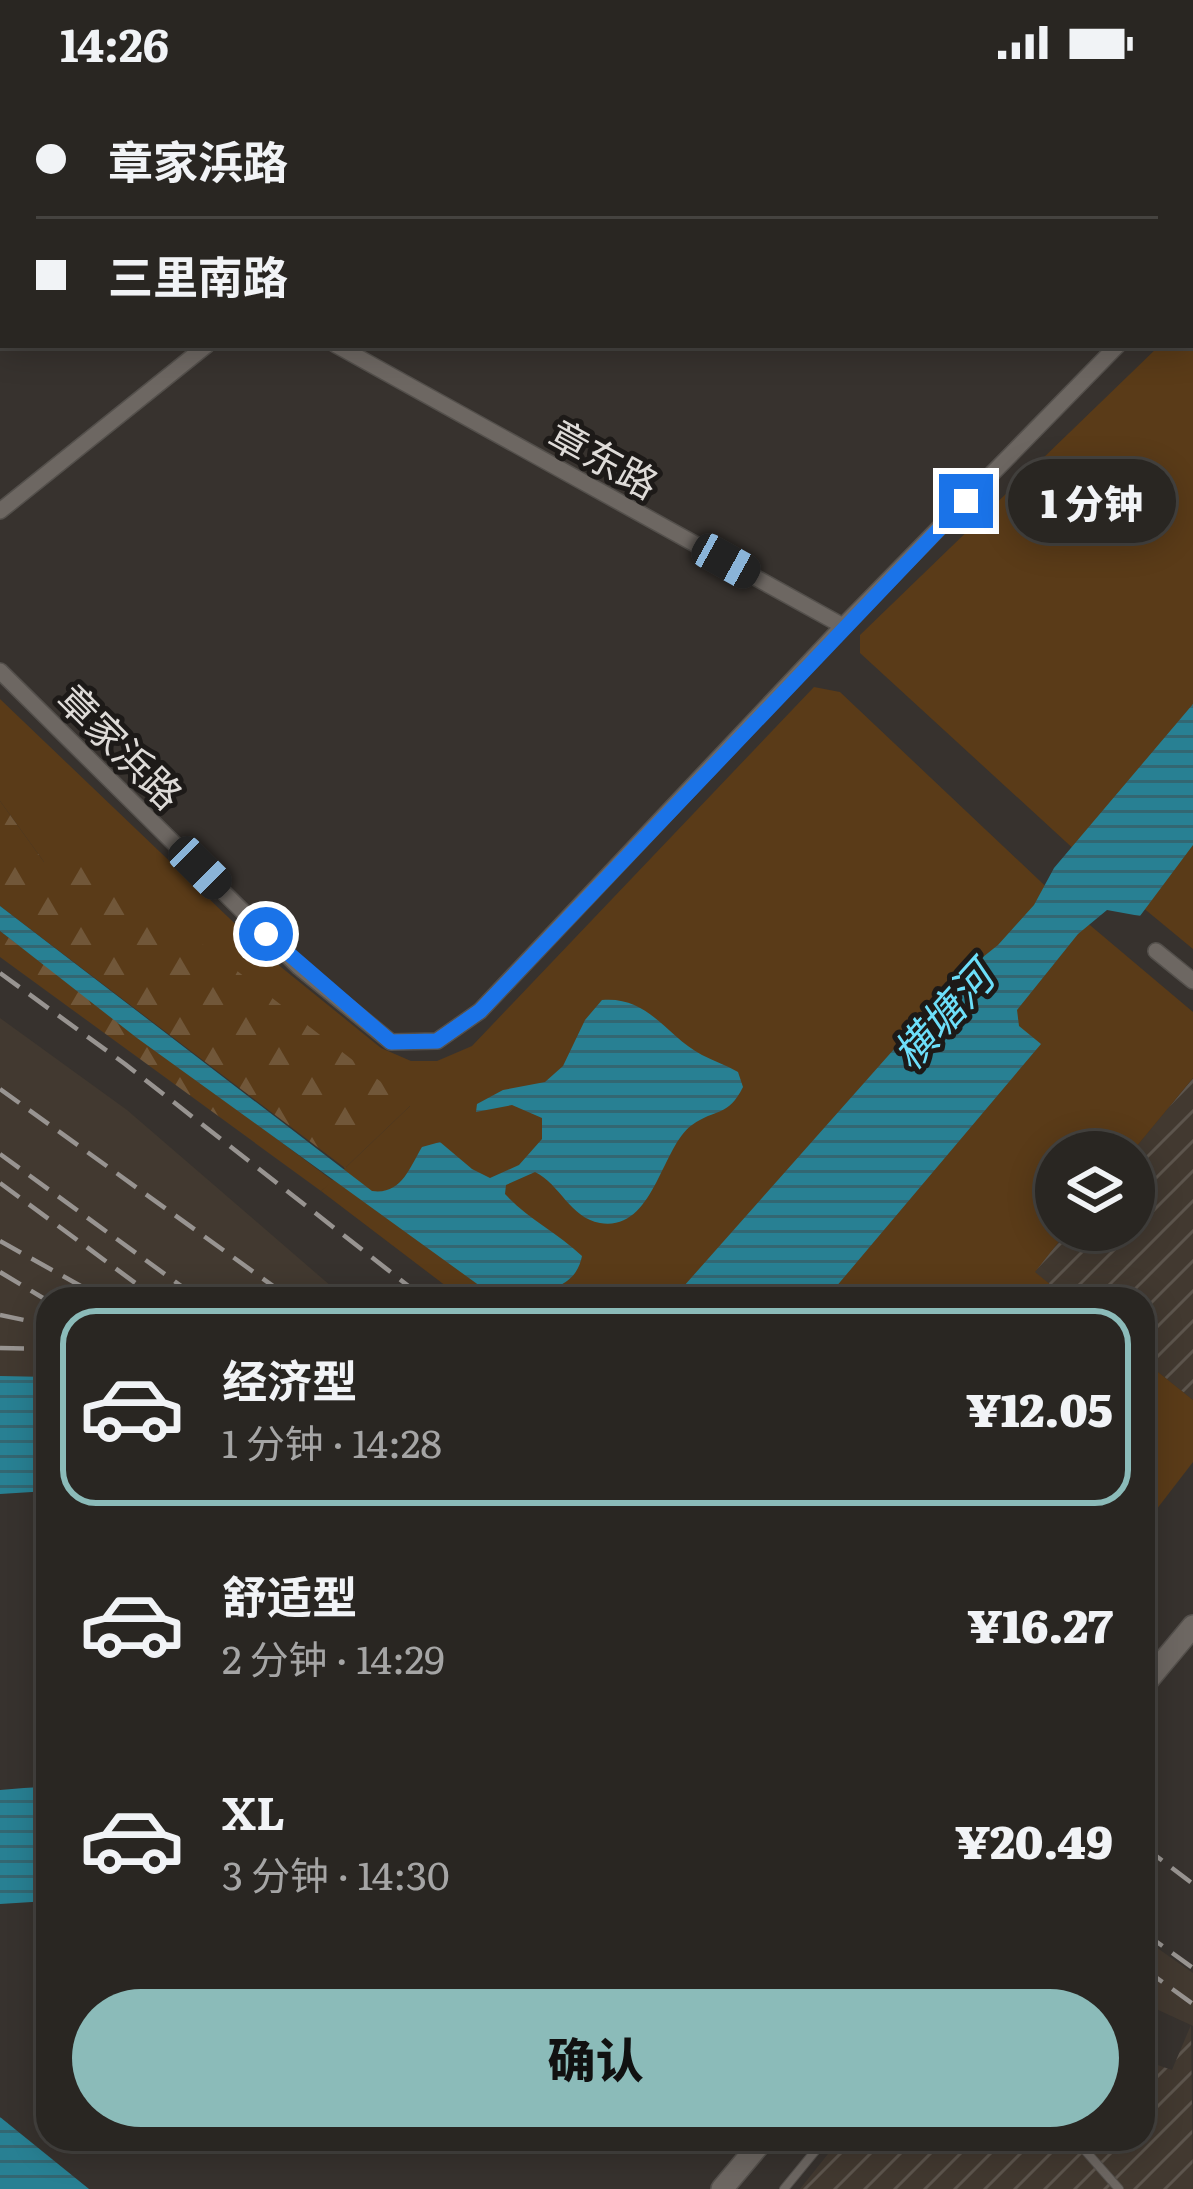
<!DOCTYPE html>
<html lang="zh">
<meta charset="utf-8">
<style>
:root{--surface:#292622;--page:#35322f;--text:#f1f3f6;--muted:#a5a5a5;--line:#454340;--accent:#8bbbb9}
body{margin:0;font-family:Literata,"Noto Sans SC",serif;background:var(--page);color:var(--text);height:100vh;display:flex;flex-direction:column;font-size:45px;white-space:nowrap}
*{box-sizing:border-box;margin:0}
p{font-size:39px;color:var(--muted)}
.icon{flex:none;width:66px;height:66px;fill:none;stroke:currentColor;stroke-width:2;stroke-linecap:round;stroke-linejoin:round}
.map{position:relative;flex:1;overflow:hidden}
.side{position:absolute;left:36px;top:1203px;width:1119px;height:864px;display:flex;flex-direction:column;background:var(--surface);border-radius:36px;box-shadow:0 6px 30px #0003,0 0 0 3px var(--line)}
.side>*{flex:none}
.top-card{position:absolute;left:0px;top:0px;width:1194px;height:264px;box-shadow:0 6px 30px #0003,0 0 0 3px var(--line);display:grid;align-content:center;height:264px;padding:0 36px;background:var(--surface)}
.fabs{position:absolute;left:1035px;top:1047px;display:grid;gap:24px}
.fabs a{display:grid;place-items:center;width:120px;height:120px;border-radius:50%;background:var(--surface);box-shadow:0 6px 30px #0003,0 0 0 3px var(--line);font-size:60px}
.end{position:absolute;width:54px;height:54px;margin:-27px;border:15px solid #1a73e8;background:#fff;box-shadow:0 0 0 6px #fff}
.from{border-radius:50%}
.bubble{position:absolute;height:84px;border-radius:42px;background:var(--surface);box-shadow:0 6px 30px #0003,0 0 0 3px var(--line);font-size:39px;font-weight:800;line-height:84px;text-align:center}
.car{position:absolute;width:36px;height:72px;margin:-36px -18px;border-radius:15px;box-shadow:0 0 9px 3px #0007;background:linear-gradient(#222 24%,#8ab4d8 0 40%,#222 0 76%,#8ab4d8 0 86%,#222 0)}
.top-card b{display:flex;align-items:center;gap:42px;height:114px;font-size:45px}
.top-card b+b{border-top:3px solid var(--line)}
.top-card i{width:30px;height:30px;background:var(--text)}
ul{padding:21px 0 0;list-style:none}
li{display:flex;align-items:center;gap:36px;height:198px;margin:0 24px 18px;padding:0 12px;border:6px solid transparent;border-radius:36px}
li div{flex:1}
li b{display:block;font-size:45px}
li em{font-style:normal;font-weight:800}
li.selected{border-color:var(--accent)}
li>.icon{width:108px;height:108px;stroke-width:1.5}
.action{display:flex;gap:24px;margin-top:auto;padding:24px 36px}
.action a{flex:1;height:138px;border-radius:72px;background:var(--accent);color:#111;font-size:48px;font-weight:800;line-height:138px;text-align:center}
.status{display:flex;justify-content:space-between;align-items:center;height:84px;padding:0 60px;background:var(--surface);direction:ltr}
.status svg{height:33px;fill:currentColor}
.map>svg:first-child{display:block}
.built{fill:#423930}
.industrial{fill:url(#industrial-furrows)}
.green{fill:#5a3b18}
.forest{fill:url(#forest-firs)}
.water{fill:url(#water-rules)}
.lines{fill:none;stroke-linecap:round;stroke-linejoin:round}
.service-casing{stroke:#54504c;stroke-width:10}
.minor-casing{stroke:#54504c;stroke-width:18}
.secondary-casing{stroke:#54504c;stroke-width:24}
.service{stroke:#6d6762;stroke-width:8}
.minor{stroke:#6d6762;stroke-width:15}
.secondary{stroke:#6d6762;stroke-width:21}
.rail{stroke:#989491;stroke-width:4.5;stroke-dasharray:24 12;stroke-linecap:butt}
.route{stroke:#1a73e8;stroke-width:15}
.labels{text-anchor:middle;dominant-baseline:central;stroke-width:10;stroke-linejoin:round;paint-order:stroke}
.street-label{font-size:39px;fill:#dedbd8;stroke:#1d1a18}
.water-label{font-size:42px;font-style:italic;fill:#6ddffa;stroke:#1d1a18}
</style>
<div class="status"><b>14:26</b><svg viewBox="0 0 49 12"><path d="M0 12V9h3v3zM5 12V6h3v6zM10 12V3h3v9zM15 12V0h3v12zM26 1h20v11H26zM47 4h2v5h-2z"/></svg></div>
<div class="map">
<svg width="1193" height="2105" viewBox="0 0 1193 2105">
<defs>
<pattern id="industrial-furrows" width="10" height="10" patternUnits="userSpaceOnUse" patternTransform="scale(3)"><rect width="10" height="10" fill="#423930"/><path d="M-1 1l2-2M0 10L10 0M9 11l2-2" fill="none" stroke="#5d554d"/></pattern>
<pattern id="forest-firs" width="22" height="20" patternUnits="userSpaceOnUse" patternTransform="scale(3)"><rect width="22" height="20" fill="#5a3b18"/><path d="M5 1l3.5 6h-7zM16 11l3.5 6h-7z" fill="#715739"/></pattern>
<pattern id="water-rules" width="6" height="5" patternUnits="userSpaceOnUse" patternTransform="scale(3)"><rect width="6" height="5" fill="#288093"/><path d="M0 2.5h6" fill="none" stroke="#336772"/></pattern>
</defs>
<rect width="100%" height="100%" fill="#37322e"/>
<g class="built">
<path d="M 0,934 L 127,1026 L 346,1215 L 48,1215 L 48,1332 L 0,1335 Z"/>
<path d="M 1143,1854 L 1193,1889 L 1193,1942 L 1143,1919 Z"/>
</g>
<g class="industrial">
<path d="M 1193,994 L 1193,1316 L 1143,1276 L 1143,1215 L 1068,1215 L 1034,1188 L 1068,1146 L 1134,1146 L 1132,1068 Z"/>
<path d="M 1191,1941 L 1193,2105 L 800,2105 L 840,2055 L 1143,2055 L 1143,1976 L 1172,1986 Z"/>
</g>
<g class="green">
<path d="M 1193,229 L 1193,865 L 1090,780 L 860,569 L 860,551 L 1160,261 L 1191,261 Z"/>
<path d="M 814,603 L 840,608 L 1059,815 L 1193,928 L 1193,994 L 1132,1068 L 1056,1068 L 1056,1146 L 1068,1146 L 1035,1188 L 1068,1215 L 463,1215 L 321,1107 L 410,1022 L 44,778 L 0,717 L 0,615 L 276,879 L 381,964 L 411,977 L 437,977 L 472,962 Z"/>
<path d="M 1143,1276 L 1193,1316 L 1193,1378 L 1143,1443 Z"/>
</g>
<g class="forest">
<path d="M 0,717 L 44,778 L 80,766 L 411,1021 L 345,1084 L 0,822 Z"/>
<path d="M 0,847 L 333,1097 L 321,1107 L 0,873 Z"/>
</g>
<g class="water">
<path d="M 1193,620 L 1193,761 L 1140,832 L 1107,826 L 1078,850 L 1017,926 L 1019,942 L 1041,960 L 835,1204 L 815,1215 L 663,1215 L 676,1211 L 958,893 L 998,861 L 1034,821 L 1054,784 Z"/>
<path d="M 0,822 L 372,1107 C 401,1111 409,1085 422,1063 L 440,1058 L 472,1085 L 490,1094 L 519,1081 L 542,1055 L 542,1034 L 512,1021 L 476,1028 L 477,1020 L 503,1006 L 545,998 L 563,982 L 585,936 L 602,916 C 649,912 666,952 702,971 C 714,977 726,981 738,988 L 743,1003 C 728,1033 716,1024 692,1041 C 661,1063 654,1148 600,1139 C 570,1134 560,1100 535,1088 L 506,1101 L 505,1110 C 528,1135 557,1148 582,1172 C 573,1218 515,1208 480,1202 L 137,954 L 13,857 L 0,847 Z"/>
<path d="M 0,1292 L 48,1293 L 48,1407 L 0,1410 Z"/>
<path d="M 48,1702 L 48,1817 L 0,1820 L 0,1706 Z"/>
<path d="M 0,2033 L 89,2105 L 0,2105 Z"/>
</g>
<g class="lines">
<g class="service-casing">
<g id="service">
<path d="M 1075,2055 L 1119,2105"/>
<path d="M 784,2105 L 825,2055"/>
</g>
</g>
<g class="minor-casing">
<g id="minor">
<path d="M 523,3 L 527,0"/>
<path d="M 0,88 L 3,89"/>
<path d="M 1191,187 L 1193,185"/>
<path d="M 336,261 L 843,542"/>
<path d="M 0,427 L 207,261"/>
<path d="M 0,587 L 299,883 L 391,958 L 437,957 L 480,927 L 843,542 L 1118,261"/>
<path d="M 1156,867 L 1193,897"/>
</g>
</g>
<g class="secondary-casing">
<g id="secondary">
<path d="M 1143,1602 L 1193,1542"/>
<path d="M 722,2105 L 764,2055"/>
</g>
</g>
<use href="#service" class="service"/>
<use href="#minor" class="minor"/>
<use href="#secondary" class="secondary"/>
<g class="rail">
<path d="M 0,889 L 125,980 L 425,1215"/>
<path d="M 0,1005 L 291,1215"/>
<path d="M 0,1070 L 199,1215"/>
<path d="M 0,1099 L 157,1215"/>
<path d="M 0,1157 L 104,1215"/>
<path d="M 0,1188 L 48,1217"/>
<path d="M 0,1231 L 48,1241"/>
<path d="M 0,1264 L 48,1265"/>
<path d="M 1143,1762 L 1193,1800"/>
<path d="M 1143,1848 L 1193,1884"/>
<path d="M 1143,1884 L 1193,1920"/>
</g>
</g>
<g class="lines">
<path class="route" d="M 266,850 L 391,958 L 437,957 L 480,927 L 966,417"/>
</g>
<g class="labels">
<g class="street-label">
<text transform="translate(605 373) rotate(29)">章东路</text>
<text transform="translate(122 661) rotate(45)">章家浜路</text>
</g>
<g class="water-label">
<text transform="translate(941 930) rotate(-48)">横塘河</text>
</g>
</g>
</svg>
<div class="fabs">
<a><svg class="icon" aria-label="layers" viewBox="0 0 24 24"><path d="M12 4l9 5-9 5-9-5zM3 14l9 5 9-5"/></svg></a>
</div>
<i class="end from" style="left:266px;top:850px"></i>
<i class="end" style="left:966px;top:417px"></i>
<div class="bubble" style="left:1008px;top:375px;width:168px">1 分钟</div>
<i class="car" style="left:726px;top:477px;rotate:119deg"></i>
<i class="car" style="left:200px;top:784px;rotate:135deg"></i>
<div class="top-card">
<b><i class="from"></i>章家浜路</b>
<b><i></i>三里南路</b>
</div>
<section class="side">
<ul>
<li class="selected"><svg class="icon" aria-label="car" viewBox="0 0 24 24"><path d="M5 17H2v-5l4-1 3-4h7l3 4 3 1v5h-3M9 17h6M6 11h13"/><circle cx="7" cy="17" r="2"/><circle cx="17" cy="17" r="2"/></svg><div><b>经济型</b><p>1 分钟 · 14:28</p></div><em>¥12.05</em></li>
<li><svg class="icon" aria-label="car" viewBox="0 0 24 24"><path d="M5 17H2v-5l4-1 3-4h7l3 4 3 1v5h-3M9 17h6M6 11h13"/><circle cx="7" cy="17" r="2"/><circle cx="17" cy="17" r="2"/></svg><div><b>舒适型</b><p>2 分钟 · 14:29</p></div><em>¥16.27</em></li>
<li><svg class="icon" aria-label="car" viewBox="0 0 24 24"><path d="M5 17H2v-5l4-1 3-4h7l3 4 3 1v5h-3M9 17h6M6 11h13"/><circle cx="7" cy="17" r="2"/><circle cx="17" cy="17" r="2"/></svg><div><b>XL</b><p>3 分钟 · 14:30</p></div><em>¥20.49</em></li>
</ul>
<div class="action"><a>确认</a></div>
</section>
</div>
